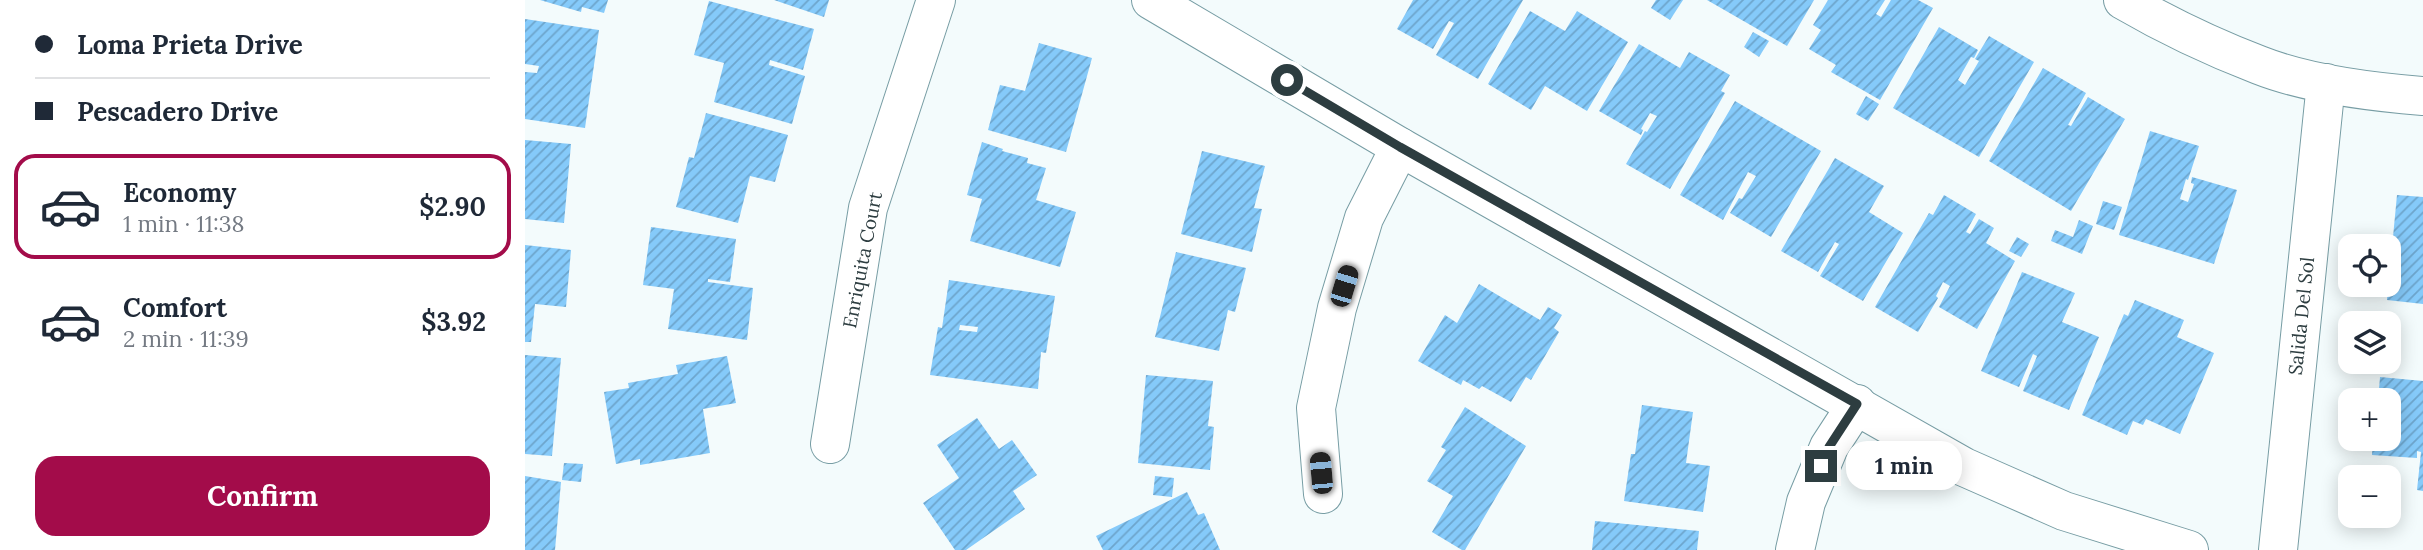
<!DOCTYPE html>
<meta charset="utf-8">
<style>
:root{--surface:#fff;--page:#f2f2f3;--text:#1f2937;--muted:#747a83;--line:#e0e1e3;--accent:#a30c4a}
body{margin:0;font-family:Lora,serif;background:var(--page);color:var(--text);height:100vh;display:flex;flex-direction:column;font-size:26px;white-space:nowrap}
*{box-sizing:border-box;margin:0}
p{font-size:23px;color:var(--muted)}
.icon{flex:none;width:38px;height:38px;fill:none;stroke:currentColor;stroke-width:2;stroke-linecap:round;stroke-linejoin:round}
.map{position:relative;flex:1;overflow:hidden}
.side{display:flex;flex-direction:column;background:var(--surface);width:525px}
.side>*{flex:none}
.banner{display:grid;align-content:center;height:154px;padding:0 35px;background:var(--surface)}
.controls{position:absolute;left:1813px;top:234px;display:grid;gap:14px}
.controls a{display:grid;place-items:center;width:63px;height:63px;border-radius:14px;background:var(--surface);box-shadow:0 4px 18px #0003;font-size:35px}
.end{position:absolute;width:32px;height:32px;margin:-16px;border:9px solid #2d3d40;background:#fff;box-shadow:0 0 0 4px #fff}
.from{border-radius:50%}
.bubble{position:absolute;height:49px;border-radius:21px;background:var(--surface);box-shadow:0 4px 18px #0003;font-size:23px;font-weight:700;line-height:49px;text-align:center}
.car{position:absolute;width:21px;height:42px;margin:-21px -10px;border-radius:9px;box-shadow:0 0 5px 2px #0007;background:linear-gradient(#222 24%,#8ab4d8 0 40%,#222 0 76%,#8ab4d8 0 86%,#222 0)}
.banner b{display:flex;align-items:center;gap:24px;height:66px;font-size:26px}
.banner b+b{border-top:2px solid var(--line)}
.banner i{width:18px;height:18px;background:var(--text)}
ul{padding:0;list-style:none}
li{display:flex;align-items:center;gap:21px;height:105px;margin:0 14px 10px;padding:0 21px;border:4px solid transparent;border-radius:21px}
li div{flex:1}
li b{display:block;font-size:26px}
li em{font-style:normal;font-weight:700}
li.selected{border-color:var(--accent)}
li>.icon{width:63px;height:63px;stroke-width:1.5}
.button{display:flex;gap:14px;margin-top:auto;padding:14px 35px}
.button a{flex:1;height:80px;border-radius:21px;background:var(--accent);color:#fff;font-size:28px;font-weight:700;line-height:80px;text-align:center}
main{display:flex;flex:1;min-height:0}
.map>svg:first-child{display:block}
.building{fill:url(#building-hatch);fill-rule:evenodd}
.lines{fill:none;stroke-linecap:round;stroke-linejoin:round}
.minor-casing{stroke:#779da4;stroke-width:40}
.minor{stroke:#fff;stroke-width:38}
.route{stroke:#2d3d40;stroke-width:9}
.labels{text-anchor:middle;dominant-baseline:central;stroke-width:5;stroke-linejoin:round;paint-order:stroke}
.street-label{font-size:19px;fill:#2d3d40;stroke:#fff}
</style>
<main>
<section class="side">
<div class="banner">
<b><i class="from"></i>Loma Prieta Drive</b>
<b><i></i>Pescadero Drive</b>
</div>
<ul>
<li class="selected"><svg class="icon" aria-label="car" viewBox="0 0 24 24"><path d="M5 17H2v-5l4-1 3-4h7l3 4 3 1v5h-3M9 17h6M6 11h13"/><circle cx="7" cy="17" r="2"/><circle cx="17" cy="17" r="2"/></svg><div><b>Economy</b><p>1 min · 11:38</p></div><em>$2.90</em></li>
<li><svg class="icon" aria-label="car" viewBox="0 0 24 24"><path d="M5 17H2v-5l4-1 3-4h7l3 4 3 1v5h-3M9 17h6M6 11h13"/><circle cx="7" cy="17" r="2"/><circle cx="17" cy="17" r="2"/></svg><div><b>Comfort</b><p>2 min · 11:39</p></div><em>$3.92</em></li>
</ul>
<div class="button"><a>Confirm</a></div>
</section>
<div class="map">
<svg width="1898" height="550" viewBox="0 0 1898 550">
<defs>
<pattern id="building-hatch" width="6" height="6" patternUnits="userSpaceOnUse" patternTransform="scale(1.75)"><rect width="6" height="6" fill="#85cafa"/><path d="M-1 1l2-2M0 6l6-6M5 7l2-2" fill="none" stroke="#6da5cc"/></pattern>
</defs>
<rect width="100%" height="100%" fill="#f3fbfc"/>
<g class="building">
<path d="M 15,0 L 83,0 L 79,13 L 57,7 L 56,12 Z"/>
<path d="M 249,0 L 304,0 L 299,17 Z"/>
<path d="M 888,0 L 998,0 L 953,79 L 911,55 L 929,23 L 924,21 L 908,49 L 872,29 Z"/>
<path d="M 1131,0 L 1158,0 L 1145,20 L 1126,8 Z"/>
<path d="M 1182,0 L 1289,0 L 1262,46 Z"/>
<path d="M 1303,0 L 1360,0 L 1351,14 L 1356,17 L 1366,0 L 1393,0 L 1408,8 L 1355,100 L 1306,72 L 1311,65 L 1284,49 L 1296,30 L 1288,25 Z"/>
<path d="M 184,1 L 289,29 L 278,70 L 245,60 L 244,65 L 280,76 L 267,124 L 189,102 L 199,63 L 169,55 Z"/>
<path d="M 1005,11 L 1040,31 L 1052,11 L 1103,42 L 1062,111 L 1020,86 L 1006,110 L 963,84 Z"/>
<path d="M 0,19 L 74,30 L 60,128 L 0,119 L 0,72 L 12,73 L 14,66 L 0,64 Z"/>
<path d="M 1414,27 L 1453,50 L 1449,58 L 1446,57 L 1433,80 L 1440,85 L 1454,61 L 1450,59 L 1464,36 L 1509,62 L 1454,157 L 1368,108 Z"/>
<path d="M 1228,32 L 1244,41 L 1234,57 L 1219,47 Z"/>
<path d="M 514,43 L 567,58 L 541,152 L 463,130 L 475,85 L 500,91 Z"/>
<path d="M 1114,44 L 1155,68 L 1164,52 L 1205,75 L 1196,91 L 1200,93 L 1145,189 L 1101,164 L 1120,131 L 1122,132 L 1132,116 L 1125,113 L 1116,129 L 1118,130 L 1116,135 L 1074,111 Z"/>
<path d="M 1518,68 L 1561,93 L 1543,125 L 1546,126 L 1563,97 L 1600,119 L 1546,211 L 1464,161 Z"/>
<path d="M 1341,96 L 1354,104 L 1343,121 L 1331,114 Z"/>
<path d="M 1210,101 L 1296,151 L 1246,237 L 1205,213 L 1214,198 L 1217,199 L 1231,176 L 1223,172 L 1198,220 L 1155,195 Z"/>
<path d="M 181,113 L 263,135 L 250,182 L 225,176 L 213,223 L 151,207 L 164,157 L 169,158 Z"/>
<path d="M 1625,131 L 1674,146 L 1663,180 L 1661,179 L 1655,199 L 1663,202 L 1669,184 L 1666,183 L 1667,177 L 1712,190 L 1689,264 L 1594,235 Z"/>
<path d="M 0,140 L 46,144 L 39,223 L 0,219 Z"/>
<path d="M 457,142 L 478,149 L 477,151 L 503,158 L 502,163 L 521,168 L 511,200 L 551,212 L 535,267 L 445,241 L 457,199 L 442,195 Z"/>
<path d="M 677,151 L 740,166 L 729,208 L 737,209 L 727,252 L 656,234 Z"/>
<path d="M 1310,158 L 1359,186 L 1344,212 L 1378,233 L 1338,301 L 1295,276 L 1314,244 L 1310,242 L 1293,272 L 1256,251 Z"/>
<path d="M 1419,195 L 1451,214 L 1441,232 L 1445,234 L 1454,219 L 1469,228 L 1461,243 L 1490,261 L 1452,329 L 1414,307 L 1425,286 L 1418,282 L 1411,296 L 1413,298 L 1393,332 L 1350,307 L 1404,213 L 1408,215 Z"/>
<path d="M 1872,195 L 1898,197 L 1898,304 L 1862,300 Z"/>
<path d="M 1578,201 L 1597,207 L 1589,230 L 1571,224 Z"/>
<path d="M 1554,220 L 1568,226 L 1557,254 L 1526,241 L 1530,230 L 1548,237 Z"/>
<path d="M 126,227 L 211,239 L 205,282 L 183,279 L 183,282 L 228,288 L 222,340 L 143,329 L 149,289 L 118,285 Z"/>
<path d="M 1492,237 L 1504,244 L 1496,257 L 1484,251 Z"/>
<path d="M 0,245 L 46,250 L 41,307 L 10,304 L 6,342 L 0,342 Z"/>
<path d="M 651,252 L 721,268 L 710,312 L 703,310 L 694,351 L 630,337 Z"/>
<path d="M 1497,272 L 1550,293 L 1537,322 L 1574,337 L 1544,410 L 1498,391 L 1512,356 L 1508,354 L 1494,387 L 1456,371 Z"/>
<path d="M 424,280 L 530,296 L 521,353 L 516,352 L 513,389 L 405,375 L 413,327 L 417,328 ZM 435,325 L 453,327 L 452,332 L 434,330 Z"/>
<path d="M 954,284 L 1015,320 L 1023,307 L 1037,315 L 1029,328 L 1034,332 L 1006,380 L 1001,377 L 986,402 L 957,386 L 954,389 L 938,380 L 936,385 L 893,361 L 920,315 L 932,323 Z"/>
<path d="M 1610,300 L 1659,320 L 1652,337 L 1689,353 L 1655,434 L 1621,419 L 1618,425 L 1608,421 L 1602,435 L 1557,415 L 1599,314 L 1603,316 Z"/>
<path d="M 0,355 L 36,358 L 27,456 L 0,454 Z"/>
<path d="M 202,356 L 211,403 L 178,409 L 185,453 L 115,465 L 115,459 L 91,464 L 79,392 L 104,388 L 103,383 L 153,374 L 151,365 Z"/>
<path d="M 621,375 L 688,381 L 683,426 L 689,427 L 685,470 L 613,463 Z"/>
<path d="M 1855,377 L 1898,381 L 1898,491 L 1892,490 L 1896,452 L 1892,451 L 1892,458 L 1847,455 L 1848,439 L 1864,439 L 1864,401 L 1853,401 Z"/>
<path d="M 1117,405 L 1168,412 L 1161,463 L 1185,466 L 1178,512 L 1099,501 L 1106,454 L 1110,454 Z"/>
<path d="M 940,407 L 1001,446 L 940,550 L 937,550 L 907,532 L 928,496 L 902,481 L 921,450 L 916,447 Z"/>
<path d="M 452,418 L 474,449 L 487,440 L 512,475 L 488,491 L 500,509 L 441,550 L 430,550 L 398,503 L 434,478 L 412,445 Z"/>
<path d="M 39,463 L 58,464 L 56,482 L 37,480 Z"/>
<path d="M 0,476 L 36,482 L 30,550 L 0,550 Z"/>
<path d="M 630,476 L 649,478 L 647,497 L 628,495 Z"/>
<path d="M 662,492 L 673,515 L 679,513 L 695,550 L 578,550 L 571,536 Z"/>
<path d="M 1070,521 L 1174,531 L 1172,550 L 1067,550 Z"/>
</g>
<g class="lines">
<g class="minor-casing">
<g id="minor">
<path d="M 626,0 L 875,147 L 1439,467 L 1539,511 L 1664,550"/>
<path d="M 1598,0 C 1641,25 1687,47 1734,65 C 1782,84 1847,92 1898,96"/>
<path d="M 305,444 L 343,208 L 411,0"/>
<path d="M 798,494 L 791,408 L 812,308 L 839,218 L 875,147"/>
<path d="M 1270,550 L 1281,502 L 1304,447 L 1332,404"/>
<path d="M 1753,550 L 1801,83"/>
</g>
</g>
<use href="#minor" class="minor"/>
</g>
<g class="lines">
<path class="route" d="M 762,80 L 875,147 L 1332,404 L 1304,447 L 1296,466"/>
</g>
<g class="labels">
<g class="street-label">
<text transform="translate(337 260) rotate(-79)">Enriquita Court</text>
<text transform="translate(1776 316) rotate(-84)">Salida Del Sol</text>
</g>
</g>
</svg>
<div class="controls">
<a><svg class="icon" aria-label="locate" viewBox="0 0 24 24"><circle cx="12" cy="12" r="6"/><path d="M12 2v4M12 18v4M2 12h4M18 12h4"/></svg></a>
<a><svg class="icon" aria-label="layers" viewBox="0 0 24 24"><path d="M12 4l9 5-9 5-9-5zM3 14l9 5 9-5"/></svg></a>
<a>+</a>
<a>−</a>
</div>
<i class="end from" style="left:762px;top:80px"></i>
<i class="end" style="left:1296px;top:466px"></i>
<div class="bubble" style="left:1321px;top:441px;width:116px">1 min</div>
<i class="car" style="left:819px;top:286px;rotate:17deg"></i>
<i class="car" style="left:796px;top:473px;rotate:355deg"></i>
</div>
</main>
